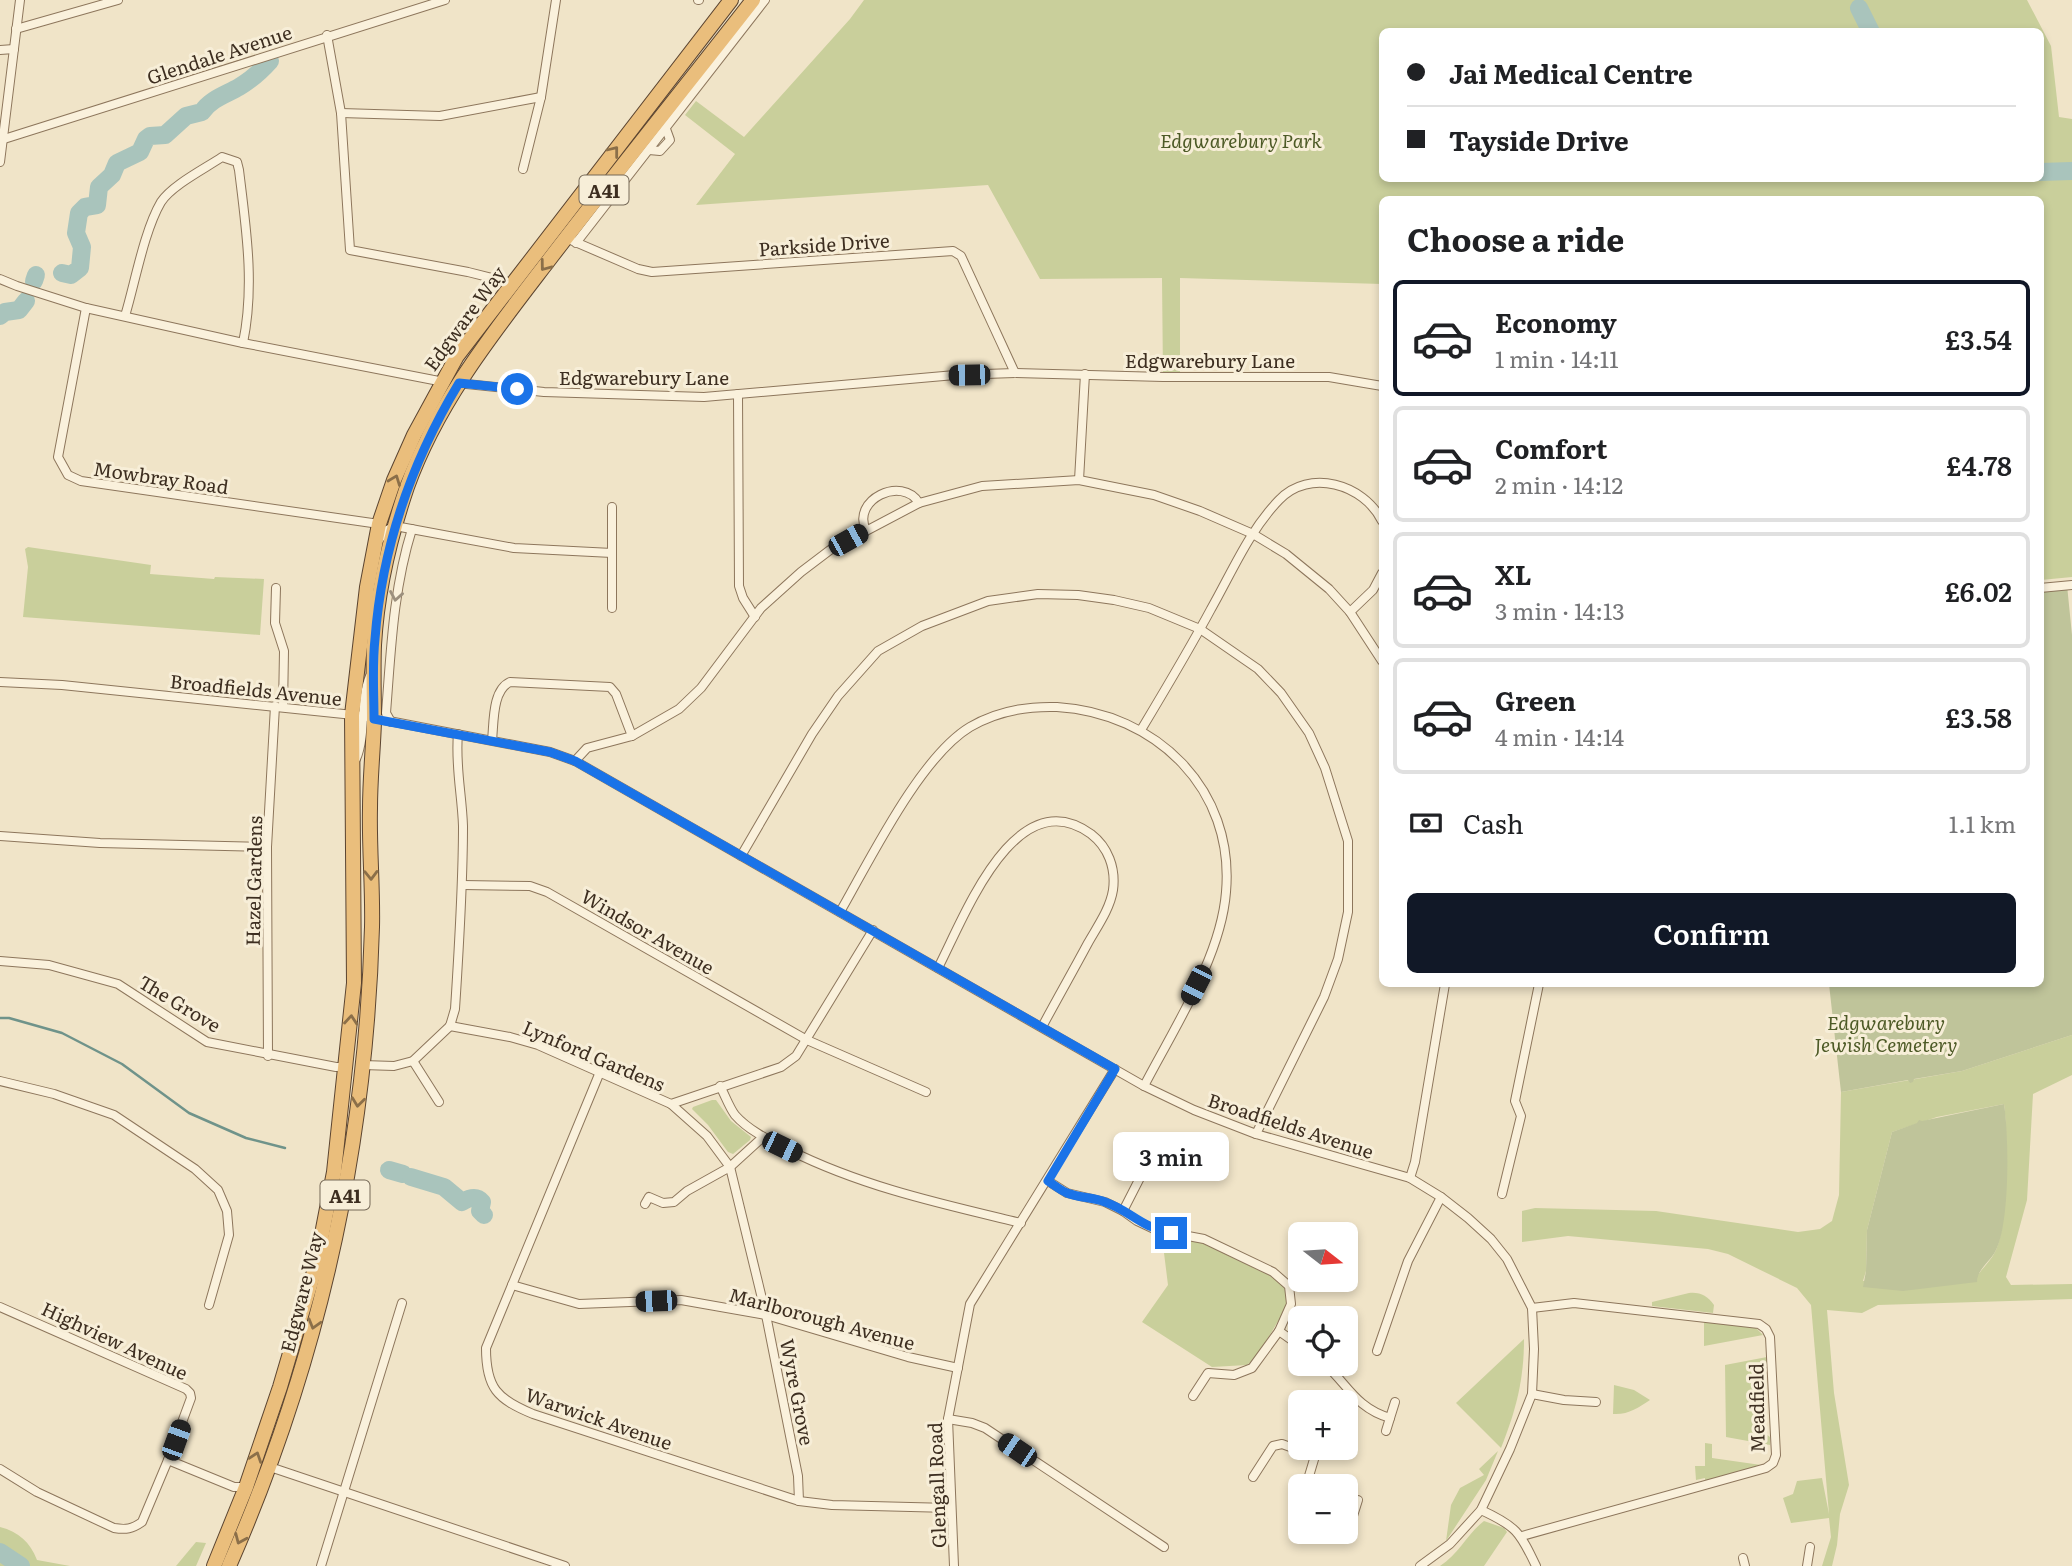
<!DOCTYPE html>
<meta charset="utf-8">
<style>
:root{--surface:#fff;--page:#f2f2f2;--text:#202124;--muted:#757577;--line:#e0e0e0;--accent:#111827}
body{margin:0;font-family:Literata,serif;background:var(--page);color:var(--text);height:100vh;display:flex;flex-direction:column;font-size:26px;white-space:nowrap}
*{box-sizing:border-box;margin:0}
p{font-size:23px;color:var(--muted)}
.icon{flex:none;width:38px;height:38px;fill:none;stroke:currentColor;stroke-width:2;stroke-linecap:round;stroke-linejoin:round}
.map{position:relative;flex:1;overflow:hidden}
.side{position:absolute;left:1379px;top:196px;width:665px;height:791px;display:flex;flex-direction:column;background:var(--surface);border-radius:10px;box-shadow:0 4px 10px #0003}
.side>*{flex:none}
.guide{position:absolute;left:1379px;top:28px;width:665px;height:154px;border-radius:10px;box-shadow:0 4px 10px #0003;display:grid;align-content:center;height:154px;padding:0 28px;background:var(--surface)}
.needle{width:46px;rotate:107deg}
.tools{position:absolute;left:1288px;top:1222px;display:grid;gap:14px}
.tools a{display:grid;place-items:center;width:70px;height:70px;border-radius:10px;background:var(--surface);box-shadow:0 4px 10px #0003;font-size:35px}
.end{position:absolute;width:32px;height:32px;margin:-16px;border:9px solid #1a73e8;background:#fff;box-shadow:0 0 0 4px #fff}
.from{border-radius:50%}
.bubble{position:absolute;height:49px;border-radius:10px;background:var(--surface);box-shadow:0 4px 10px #0003;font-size:23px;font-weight:600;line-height:49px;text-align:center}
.car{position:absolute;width:21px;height:42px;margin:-21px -10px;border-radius:9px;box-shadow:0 0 5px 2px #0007;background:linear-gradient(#222 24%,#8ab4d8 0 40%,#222 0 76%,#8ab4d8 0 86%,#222 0)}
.guide b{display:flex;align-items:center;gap:24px;height:66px;font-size:26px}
.guide b+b{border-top:2px solid var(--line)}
.guide i{width:18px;height:18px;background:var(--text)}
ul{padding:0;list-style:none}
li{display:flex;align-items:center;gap:21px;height:116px;margin:0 14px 10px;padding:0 14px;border:4px solid var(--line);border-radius:10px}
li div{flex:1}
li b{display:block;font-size:26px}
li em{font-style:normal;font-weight:600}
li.selected{border-color:var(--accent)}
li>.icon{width:63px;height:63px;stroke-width:1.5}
h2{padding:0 28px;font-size:32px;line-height:84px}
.pay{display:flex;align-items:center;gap:18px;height:77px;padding:0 28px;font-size:26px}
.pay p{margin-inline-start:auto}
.action{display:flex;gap:14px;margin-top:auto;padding:14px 28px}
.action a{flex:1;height:80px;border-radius:10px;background:var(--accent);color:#fff;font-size:28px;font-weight:600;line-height:80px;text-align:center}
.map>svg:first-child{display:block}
.green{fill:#c9cf9b;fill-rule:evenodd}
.cemetery{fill:#bfc49a}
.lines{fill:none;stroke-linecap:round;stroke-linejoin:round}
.stream{stroke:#6f938a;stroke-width:2.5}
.river{stroke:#a9c4bc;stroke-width:18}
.minor-casing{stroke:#8d765c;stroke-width:10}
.trunk-casing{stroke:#5b4430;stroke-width:16}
.minor{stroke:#faf1dc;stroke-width:8}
.trunk{stroke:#eabe7c;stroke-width:14}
.oneway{stroke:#8b6f49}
.oneway2{stroke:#9c907e}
.route{stroke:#1a73e8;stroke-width:9}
.labels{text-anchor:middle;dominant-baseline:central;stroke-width:6;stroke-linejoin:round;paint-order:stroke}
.shield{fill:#f7eed8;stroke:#756857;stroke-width:2}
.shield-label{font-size:18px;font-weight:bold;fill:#3d2e20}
.street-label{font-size:19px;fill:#3d2e20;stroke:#f7eed8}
.park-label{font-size:19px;font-style:italic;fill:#4d5a26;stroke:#f7eed8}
</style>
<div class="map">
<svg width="2072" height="1566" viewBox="0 0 2072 1566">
<rect width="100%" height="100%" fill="#f0e4c8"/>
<g class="green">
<path d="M 864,0 L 2027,0 L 2051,46 L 2059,117 L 2072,119 L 2072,577 L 2041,580 L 2040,200 L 1382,200 L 1382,284 L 1180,278 L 1180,376 L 1163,377 L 1162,278 L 1040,279 L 988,185 L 696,205 L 735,154 L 685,115 L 696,101 L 744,137 L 850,19 ZM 1382,32 L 2040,32 L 2040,178 L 1382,178 Z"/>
<path d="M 28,547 L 151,565 L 150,574 L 214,579 L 215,577 L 264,579 L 260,635 L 23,617 L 28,567 L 25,549 Z"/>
<path d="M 2072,1035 L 2072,1075 L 2033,1094 L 2027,1200 L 2006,1277 L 2011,1285 L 2072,1284 L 2072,1299 L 1878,1305 L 1862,1313 L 1827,1310 L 1834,1393 L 1849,1485 L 1840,1514 L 1837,1545 L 1832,1566 L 1822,1566 L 1831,1537 L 1829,1518 L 1791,1523 L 1783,1498 L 1793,1494 L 1797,1481 L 1822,1478 L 1829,1514 L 1811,1305 L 1797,1288 L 1728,1254 L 1708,1249 L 1568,1236 L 1522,1242 L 1522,1211 L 1535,1208 L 1656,1211 L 1798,1232 L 1820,1229 L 1832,1221 L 1839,1195 L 1841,1092 L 1962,1071 ZM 2004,1104 C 2008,1132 2008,1225 1996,1250 C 1992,1259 1983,1268 1977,1276 L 1863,1281 L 1866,1271 L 1867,1230 L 1892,1132 L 1937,1117 Z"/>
<path d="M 712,1100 L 716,1100 L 731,1121 L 751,1137 L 750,1140 L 733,1154 L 728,1152 L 708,1125 L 692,1109 L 693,1107 Z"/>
<path d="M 1167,1239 L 1200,1242 L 1283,1282 L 1288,1296 L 1284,1311 L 1257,1357 L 1247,1365 L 1212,1367 L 1142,1322 L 1168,1285 L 1164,1253 Z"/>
<path d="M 1689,1293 C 1701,1292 1707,1296 1714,1305 L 1713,1313 L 1652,1306 L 1652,1302 Z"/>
<path d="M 1704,1322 L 1756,1328 L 1763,1335 L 1704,1346 Z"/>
<path d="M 1524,1339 C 1524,1380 1516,1410 1501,1448 L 1456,1403 Z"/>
<path d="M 1767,1357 L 1767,1363 L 1761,1369 L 1764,1433 L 1770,1437 L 1770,1445 L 1726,1437 L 1725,1365 Z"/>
<path d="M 1614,1385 L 1634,1390 L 1650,1400 C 1638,1408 1628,1415 1613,1414 Z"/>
<path d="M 1705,1443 L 1712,1444 L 1712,1458 L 1761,1465 L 1705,1481 L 1705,1478 L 1696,1480 L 1695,1466 L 1705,1466 Z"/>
<path d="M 1498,1451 L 1486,1480 L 1446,1541 L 1451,1505 L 1460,1488 L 1484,1475 L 1479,1469 Z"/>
<path d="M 1484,1521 L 1504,1528 L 1507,1532 L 1484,1566 L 1440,1566 C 1459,1554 1467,1534 1484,1521 Z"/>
<path d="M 0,1527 C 19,1532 30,1542 37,1560 L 70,1566 L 0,1566 Z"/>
<path d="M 196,1542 L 206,1543 L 196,1566 L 176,1566 Z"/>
</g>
<g class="cemetery">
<path d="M 2067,585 L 2072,635 L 2072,1035 L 1962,1071 L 1914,1079 L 1913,1082 L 1910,1083 L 1908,1080 L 1841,1092 L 1829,984 L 2040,984 L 2041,588 Z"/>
<path d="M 2004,1104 C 2009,1135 2010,1223 1996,1250 C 1991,1261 1977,1269 1977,1282 L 1903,1291 L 1863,1287 L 1866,1271 L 1867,1230 L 1892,1132 L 1917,1123 L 1919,1120 L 1922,1121 Z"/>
</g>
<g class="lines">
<path class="stream" d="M 0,1018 L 9,1018 L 62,1033 L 122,1064 L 189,1113 L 246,1138 L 285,1148"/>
<g class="river">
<path d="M 1859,8 L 1871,32"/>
<path d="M 2040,172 L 2072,171"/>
<path d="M 62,273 L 71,275 L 80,268 L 82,247 L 76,233 L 79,213 L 85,207 L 97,205 L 99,187 L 112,175 L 117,163 L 140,152 L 146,139 L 150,136 L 165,135 L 186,116 L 202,112 C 210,99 227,94 239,87 C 251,80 261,71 270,61"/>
<path d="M 34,281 L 36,275"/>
<path d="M 0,316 L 5,312 L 19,310 L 26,301"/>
<path d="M 389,1170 L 403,1174"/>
<path d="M 411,1177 L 444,1187 L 462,1202 C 469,1198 476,1195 482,1202 L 480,1211 L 484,1215"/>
<path d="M 0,1552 L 21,1566"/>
</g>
<g class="minor-casing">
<g id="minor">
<path d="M 698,0 L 699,0"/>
<path d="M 16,29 L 118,0"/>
<path d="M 327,35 L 341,113 L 350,250 L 468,272 L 512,283"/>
<path d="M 0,50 L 14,49"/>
<path d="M 341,113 L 440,116 L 541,97"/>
<path d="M 4,139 L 445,0"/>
<path d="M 649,150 L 660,151 L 670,140 L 666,129"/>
<path d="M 0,162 L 20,0"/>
<path d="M 523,169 L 541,97 L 556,0"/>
<path d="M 566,238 L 638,269 L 652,272 L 953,251 L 961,256 L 1015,373"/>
<path d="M 576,243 L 765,0"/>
<path d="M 0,279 L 17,286 L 86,308 L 243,343 L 444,382"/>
<path d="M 86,308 L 58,457 L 68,475 L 81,481 L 379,524"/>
<path d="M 125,316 C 135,283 144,231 161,202 C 172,185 206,168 222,157 L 237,162 L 239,170 C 246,228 255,285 243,343"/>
<path d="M 457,383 L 544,392 L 704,397 L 955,375 L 1015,373 L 1163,377 L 1329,377 L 1382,386"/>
<path d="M 738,394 L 739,586 L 743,598 L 755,617"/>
<path d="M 1079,480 L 1085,374"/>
<path d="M 866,530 C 851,500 902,475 919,503"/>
<path d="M 378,541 L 387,530 L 395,526 L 514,548 L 612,553"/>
<path d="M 276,588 L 275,623 L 284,651 L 283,707"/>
<path d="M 2040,588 L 2072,585"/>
<path d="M 612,608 L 612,507"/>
<path d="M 1350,612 L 1373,590 L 1382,573"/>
<path d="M 0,682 L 62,685 L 363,716 L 550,752 L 575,761 L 1144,1086 L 1194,1110 L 1256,1134 L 1410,1178 L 1441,1197 L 1468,1218 L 1491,1239 L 1507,1259 L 1532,1308 L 1534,1349 L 1532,1394 L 1510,1449 L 1481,1510 L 1450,1544 L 1420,1566"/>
<path d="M 391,722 L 386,713 C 391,650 393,590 412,529"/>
<path d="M 1141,730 C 1165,690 1189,650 1211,609 C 1232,572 1249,531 1279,500 C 1309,468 1364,484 1382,521"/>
<path d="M 492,740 C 494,723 492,690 510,682 L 610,687 L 616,694 L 632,736"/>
<path d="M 356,759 C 367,733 359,703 370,676"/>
<path d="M 575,761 L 587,748 L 632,736 L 679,709 L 701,688 L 761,608 L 801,572 L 830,550 L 919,503 L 982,486 L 1079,480 L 1154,495 L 1200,511 L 1253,534 L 1286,554 L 1329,589 L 1350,612 L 1382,661"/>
<path d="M 0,836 L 100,843 L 267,847"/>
<path d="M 741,856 L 812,734 L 838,696 L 878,651 L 922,626 L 988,601 L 1038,594 L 1078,595 L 1114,600 L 1149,608 L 1200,629 L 1258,669 L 1281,693 L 1309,733 L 1325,768 L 1348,841 L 1348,912 L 1338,959 L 1324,997 L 1256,1134"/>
<path d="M 463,885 L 530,886 L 547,892 L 807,1040 L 926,1092"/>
<path d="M 840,912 C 870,860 920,757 970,727 C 997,711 1026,706 1057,707 C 1156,713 1235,789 1226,892 C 1221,957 1174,1028 1144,1086"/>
<path d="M 0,961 L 49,965 L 118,984 L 207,1042 L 336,1067 L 347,1067"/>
<path d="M 938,968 C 964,918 1015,779 1091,834 C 1108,847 1116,868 1113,890 C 1110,909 1097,927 1088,943 C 1073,971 1057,999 1042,1027"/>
<path d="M 450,1026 L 510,1037 L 538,1045 L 671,1104 L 781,1067 L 796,1056 L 873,930"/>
<path d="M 450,1026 L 455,1009 C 459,948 463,887 463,826 C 462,795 455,765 458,734"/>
<path d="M 268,1056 L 267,847 L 275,706"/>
<path d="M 413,1061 L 439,1102"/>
<path d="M 363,1065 L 394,1066 L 413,1061 L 450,1026"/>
<path d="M 600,1072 L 486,1348 C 486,1388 497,1399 533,1414 L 799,1501 L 832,1505 L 950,1508"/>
<path d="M 0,1081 L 54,1094 L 114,1115 L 195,1169 L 218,1190 L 227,1211 L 229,1235 L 209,1305"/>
<path d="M 720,1086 C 725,1095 729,1107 735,1115 C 749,1131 771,1141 789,1150 C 863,1187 942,1204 1021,1223"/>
<path d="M 671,1104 L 707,1136 L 730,1167 L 763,1137"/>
<path d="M 1410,1178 L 1415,1162 L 1445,984"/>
<path d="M 1048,1181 L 1067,1193 L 1105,1202 L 1123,1211 L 1137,1221 L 1156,1230 L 1204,1239 L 1273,1272 L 1289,1286 L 1291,1304 L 1279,1331 L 1252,1368 L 1234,1375 L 1208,1373 L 1193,1396"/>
<path d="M 1502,1194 L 1521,1116 L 1515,1101 L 1539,984"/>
<path d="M 645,1204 L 649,1197 L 663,1203 L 674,1202 L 687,1191 L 730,1167 L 766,1315 L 798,1476 L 799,1501"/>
<path d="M 1123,1211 L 1145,1168"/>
<path d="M 512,1285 L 579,1304 L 681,1300 L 766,1315 L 908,1357 L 958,1368"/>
<path d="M 0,1307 L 186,1389 L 190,1393 L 191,1398 L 168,1460 L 142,1522 C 132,1529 126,1530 114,1528 L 37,1492 L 0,1469"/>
<path d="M 1279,1331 L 1300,1346"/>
<path d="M 1377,1351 L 1408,1261 L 1441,1197"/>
<path d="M 1324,1363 C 1348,1385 1356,1408 1390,1418 L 1395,1402"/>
<path d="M 1532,1394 L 1564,1400 L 1596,1402"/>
<path d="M 1346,1411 L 1356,1401"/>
<path d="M 948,1419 L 972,1423 L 985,1428 L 1164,1547"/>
<path d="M 1386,1431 L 1390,1418"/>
<path d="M 168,1460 L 234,1487 L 246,1487"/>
<path d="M 270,1467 L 565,1566"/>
<path d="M 1253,1477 L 1273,1446 L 1282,1444 L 1315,1456"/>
<path d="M 1306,1486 L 1315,1456 L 1320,1447"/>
<path d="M 1481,1510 C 1516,1526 1520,1532 1536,1566"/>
<path d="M 1346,1517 L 1352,1519 L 1358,1500"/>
<path d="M 1522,1536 L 1766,1468 L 1773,1463 L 1776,1455 L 1770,1337 L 1766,1329 L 1759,1324 L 1574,1303 L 1532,1308"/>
<path d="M 1743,1558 L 1745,1566"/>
<path d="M 321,1566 L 402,1303"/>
<path d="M 954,1566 L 948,1419 L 970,1304 L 1115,1069"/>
<path d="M 1807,1566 L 1810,1547"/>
</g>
</g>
<g class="trunk-casing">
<g id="trunk">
<path d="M 214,1566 L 246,1487 L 280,1387 L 316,1265 L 334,1172 L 354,983 L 352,715 L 367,587 L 379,524 L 394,480 L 414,435 L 457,356 L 731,0"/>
<path d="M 229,1566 C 318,1363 366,1149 372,927 C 373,888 369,848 370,808 C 370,779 373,751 374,722 C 374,697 373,671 374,645 C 377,592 390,537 407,487 C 438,400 497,328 552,256 C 618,170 686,86 753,0"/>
</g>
</g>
<use href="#minor" class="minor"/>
<use href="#trunk" class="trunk"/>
</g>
<defs><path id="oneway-chevron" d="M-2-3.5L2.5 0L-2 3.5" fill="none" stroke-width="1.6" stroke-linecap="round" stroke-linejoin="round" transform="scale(1.75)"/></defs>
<g class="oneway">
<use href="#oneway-chevron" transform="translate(614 151) rotate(-52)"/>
<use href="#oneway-chevron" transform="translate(545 266) rotate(127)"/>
<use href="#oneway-chevron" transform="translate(395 480) rotate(-69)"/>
<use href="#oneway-chevron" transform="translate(371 875) rotate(89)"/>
<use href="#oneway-chevron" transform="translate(351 1020) rotate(-85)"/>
<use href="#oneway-chevron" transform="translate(358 1102) rotate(97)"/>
<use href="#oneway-chevron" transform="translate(314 1324) rotate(106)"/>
<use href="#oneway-chevron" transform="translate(256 1457) rotate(-71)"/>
<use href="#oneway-chevron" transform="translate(240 1539) rotate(113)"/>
</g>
<use class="oneway2" href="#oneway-chevron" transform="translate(396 596) rotate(100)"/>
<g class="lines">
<path class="route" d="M 517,389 L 459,383 C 412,461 382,547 375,639 C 372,666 374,692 374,719 L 550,752 L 575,761 L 1115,1069 L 1048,1181 C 1054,1185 1060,1190 1067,1193 C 1079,1198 1093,1197 1105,1202 C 1131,1211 1140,1227 1171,1233"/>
</g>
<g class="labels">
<g class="shield">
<rect x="579.5" y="175.5" width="49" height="29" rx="5"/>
<rect x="320.5" y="1180.5" width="49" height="29" rx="5"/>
</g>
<g class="shield-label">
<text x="604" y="190">A41</text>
<text x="345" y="1195">A41</text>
</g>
<g class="street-label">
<text transform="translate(219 54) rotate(-18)">Glendale Avenue</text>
<text transform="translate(824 244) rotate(-4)">Parkside Drive</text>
<text transform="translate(464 318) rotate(-54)">Edgware Way</text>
<text x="1210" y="360">Edgwarebury Lane</text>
<text x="644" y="377">Edgwarebury Lane</text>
<text transform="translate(161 477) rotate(8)">Mowbray Road</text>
<text transform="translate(256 689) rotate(6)">Broadfields Avenue</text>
<text transform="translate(253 881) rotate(-89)">Hazel Gardens</text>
<text transform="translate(648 931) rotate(30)">Windsor Avenue</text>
<text transform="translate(180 1003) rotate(31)">The Grove</text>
<text transform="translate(594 1055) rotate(23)">Lynford Gardens</text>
<text transform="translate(1291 1125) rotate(18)">Broadfields Avenue</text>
<text transform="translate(301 1292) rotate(-76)">Edgware Way</text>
<text transform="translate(822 1318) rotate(15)">Marlborough Avenue</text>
<text transform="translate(115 1340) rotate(25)">Highview Avenue</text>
<text transform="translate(798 1392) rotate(79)">Wyre Grove</text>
<text transform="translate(1756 1408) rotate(-91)">Meadfield</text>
<text transform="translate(599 1418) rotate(19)">Warwick Avenue</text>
<text transform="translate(936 1485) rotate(-92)">Glengall Road</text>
</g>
<g class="park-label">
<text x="1241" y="140">Edgwarebury Park</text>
<text x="1886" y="1022">Edgwarebury<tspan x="1886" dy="22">Jewish Cemetery</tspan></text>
</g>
</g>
</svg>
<div class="tools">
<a><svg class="needle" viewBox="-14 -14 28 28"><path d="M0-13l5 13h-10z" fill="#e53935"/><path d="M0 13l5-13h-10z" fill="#757577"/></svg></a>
<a><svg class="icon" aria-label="locate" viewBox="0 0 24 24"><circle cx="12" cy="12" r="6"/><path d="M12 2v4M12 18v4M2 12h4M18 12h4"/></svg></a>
<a>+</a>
<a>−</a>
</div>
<i class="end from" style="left:517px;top:389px"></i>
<i class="end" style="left:1171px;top:1233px"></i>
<div class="bubble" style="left:1113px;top:1132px;width:116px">3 min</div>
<i class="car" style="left:969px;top:375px;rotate:269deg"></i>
<i class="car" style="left:848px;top:540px;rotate:61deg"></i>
<i class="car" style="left:1196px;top:985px;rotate:207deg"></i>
<i class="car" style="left:782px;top:1147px;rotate:116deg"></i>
<i class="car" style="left:656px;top:1301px;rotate:268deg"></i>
<i class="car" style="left:176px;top:1440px;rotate:20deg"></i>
<i class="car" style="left:1017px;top:1450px;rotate:304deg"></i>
<div class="guide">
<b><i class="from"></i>Jai Medical Centre</b>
<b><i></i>Tayside Drive</b>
</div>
<section class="side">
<h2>Choose a ride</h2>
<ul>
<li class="selected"><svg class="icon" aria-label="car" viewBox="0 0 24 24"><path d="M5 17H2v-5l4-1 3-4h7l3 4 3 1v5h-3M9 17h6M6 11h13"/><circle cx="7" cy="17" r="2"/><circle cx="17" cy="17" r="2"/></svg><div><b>Economy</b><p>1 min · 14:11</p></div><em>£3.54</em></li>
<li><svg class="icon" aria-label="car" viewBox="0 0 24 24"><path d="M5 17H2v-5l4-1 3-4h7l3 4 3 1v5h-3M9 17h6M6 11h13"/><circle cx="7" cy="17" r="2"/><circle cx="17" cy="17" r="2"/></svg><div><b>Comfort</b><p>2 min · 14:12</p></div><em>£4.78</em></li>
<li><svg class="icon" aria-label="car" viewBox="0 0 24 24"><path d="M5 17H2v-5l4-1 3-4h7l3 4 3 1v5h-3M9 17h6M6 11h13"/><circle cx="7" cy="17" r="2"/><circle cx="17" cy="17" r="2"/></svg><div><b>XL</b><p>3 min · 14:13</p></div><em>£6.02</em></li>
<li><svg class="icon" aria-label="car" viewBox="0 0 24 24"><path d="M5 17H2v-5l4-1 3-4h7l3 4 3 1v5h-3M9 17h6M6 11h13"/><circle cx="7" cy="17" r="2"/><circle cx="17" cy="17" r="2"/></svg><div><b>Green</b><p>4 min · 14:14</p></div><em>£3.58</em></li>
</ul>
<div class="pay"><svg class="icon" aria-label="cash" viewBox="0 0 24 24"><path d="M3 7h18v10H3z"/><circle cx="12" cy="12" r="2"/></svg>Cash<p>1.1 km</p></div>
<div class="action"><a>Confirm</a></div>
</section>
</div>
